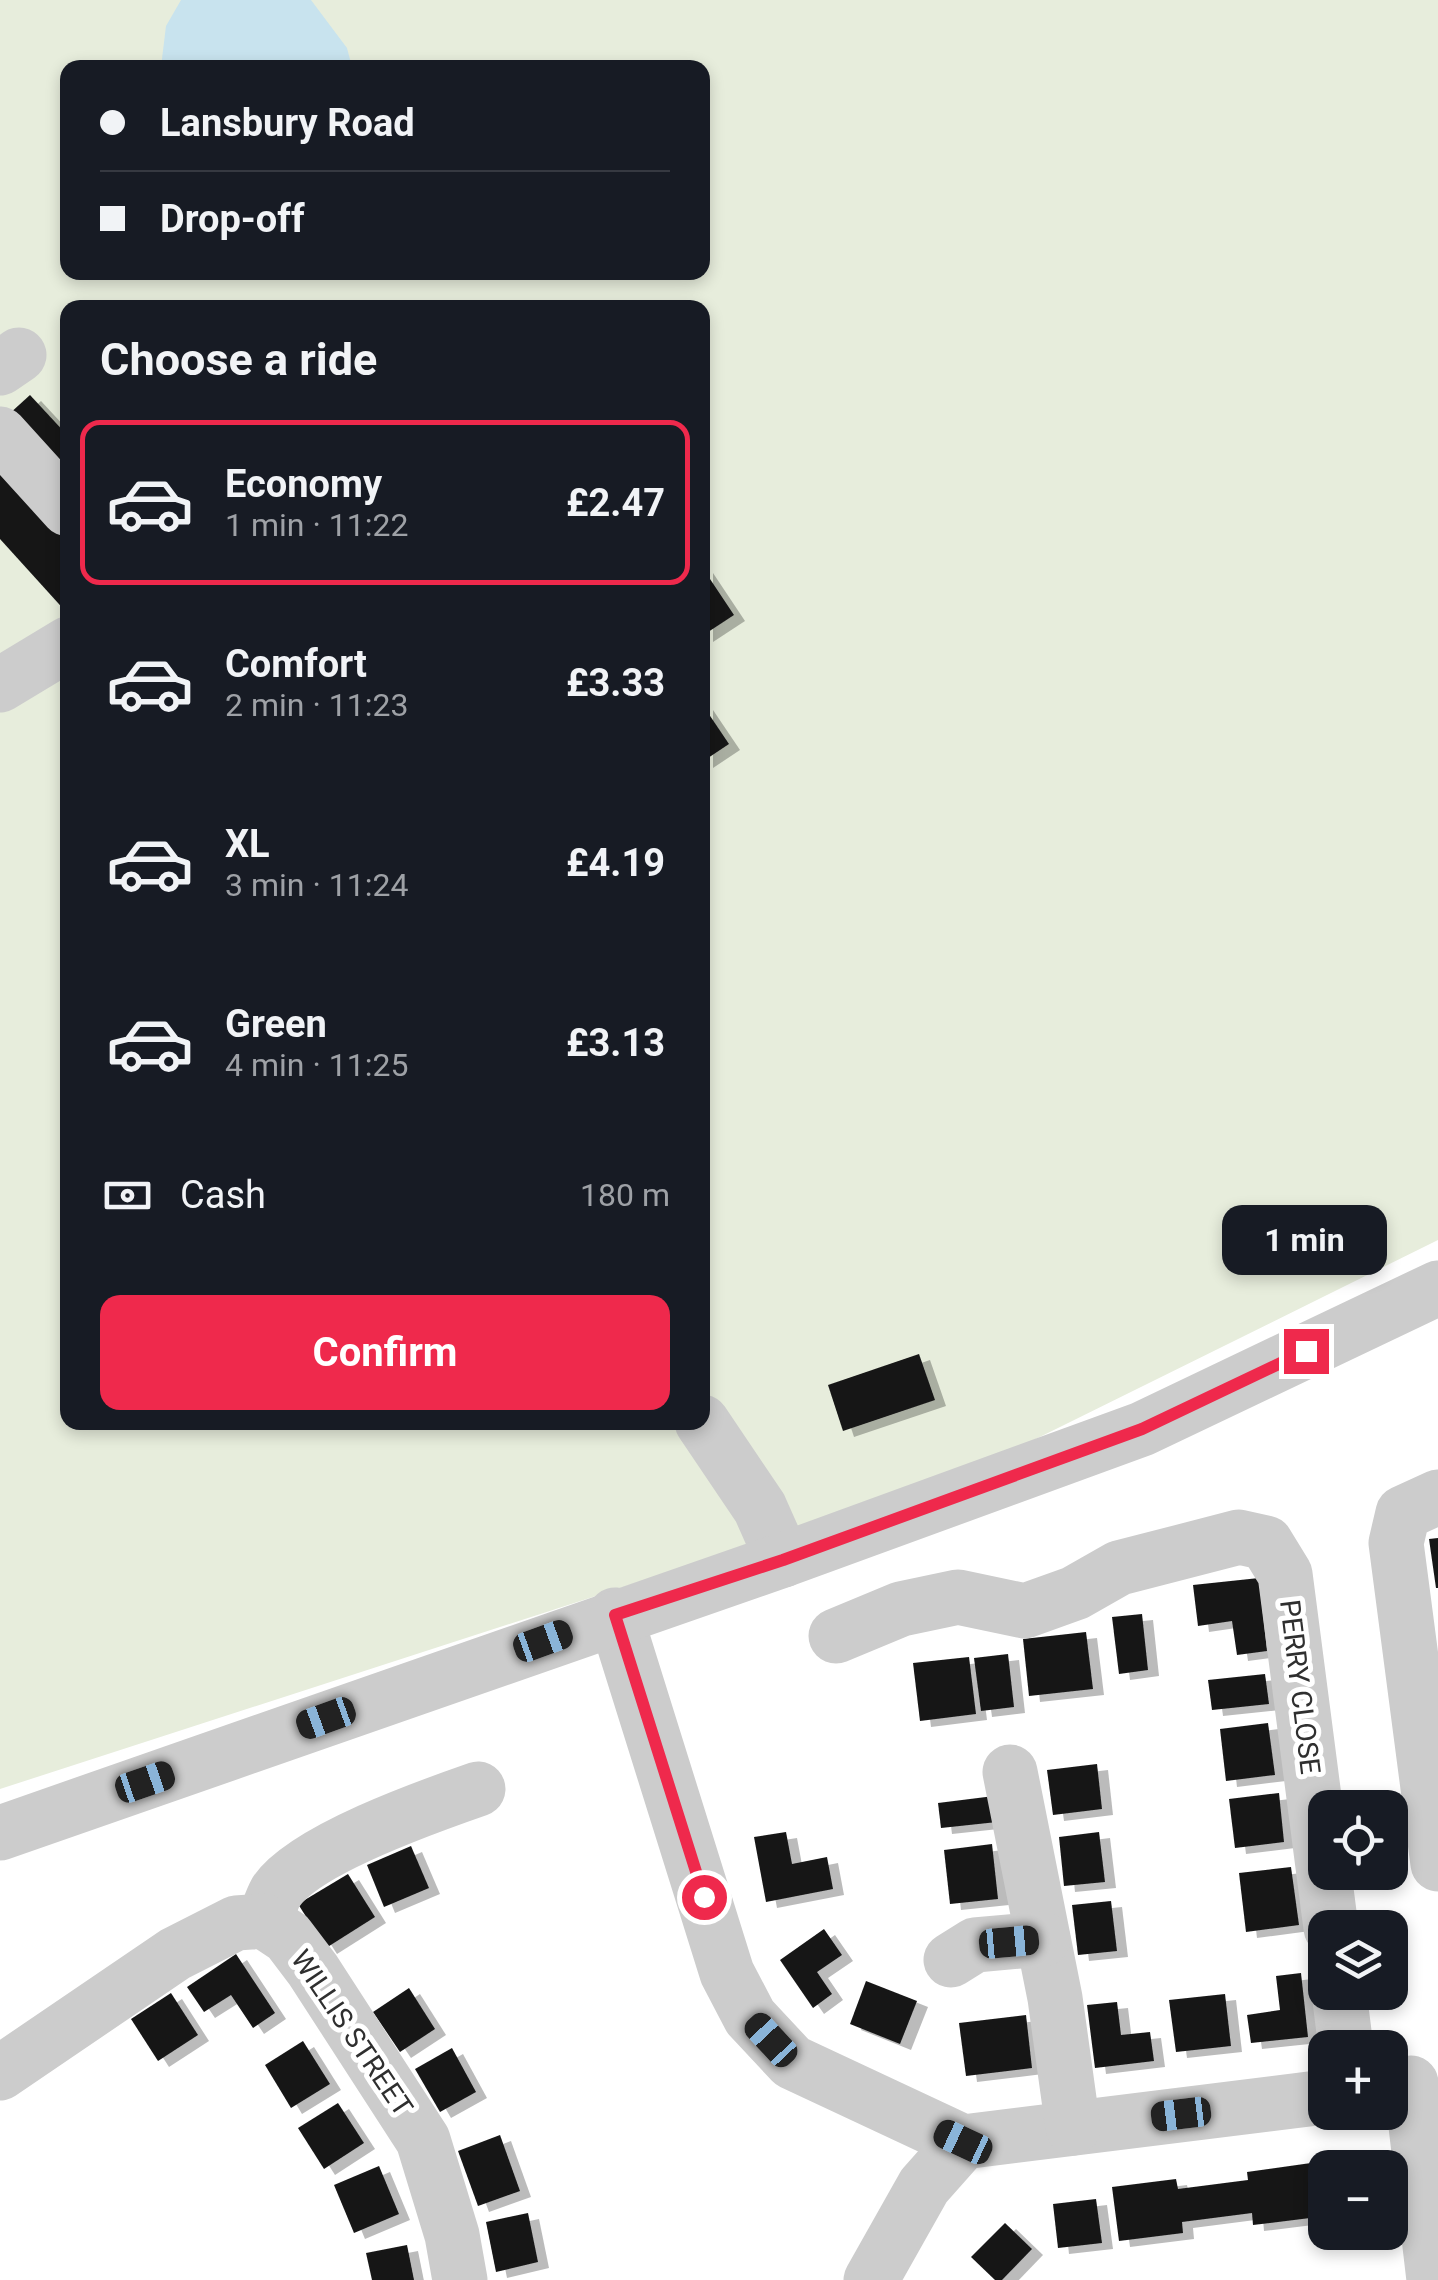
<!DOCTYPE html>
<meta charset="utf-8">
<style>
:root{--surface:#171b24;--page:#242831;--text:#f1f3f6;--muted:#9ea1a6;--line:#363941;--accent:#ef294c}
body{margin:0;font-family:Roboto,sans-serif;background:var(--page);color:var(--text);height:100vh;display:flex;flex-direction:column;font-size:38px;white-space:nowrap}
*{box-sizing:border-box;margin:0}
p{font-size:32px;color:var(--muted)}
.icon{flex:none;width:55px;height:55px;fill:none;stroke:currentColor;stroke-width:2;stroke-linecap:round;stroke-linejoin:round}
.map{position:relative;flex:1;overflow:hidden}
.details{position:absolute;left:60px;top:300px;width:650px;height:1130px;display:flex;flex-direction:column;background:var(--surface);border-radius:20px;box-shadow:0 5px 15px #0003}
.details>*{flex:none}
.guide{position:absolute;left:60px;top:60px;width:650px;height:220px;border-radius:20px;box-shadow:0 5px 15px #0003;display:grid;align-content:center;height:220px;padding:0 40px;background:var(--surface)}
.buttons{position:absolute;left:1308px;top:1790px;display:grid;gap:20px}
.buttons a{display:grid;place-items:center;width:100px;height:100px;border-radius:20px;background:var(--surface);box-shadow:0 5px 15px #0003;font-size:50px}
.end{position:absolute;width:45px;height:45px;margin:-22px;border:12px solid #ef294c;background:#fff;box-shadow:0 0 0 5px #fff}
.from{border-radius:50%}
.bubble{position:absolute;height:70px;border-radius:20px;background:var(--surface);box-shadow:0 5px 15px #0003;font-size:32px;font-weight:700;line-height:70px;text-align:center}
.car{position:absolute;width:30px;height:60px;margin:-30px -15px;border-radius:12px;box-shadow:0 0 8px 2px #0007;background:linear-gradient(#222 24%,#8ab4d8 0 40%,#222 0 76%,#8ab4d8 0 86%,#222 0)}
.guide b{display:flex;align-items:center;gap:35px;height:95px;font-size:38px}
.guide b+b{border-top:2px solid var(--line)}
.guide i{width:25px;height:25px;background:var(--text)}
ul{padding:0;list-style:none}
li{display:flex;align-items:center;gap:30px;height:165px;margin:0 20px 15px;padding:0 20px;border:5px solid transparent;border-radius:20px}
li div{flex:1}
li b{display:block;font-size:38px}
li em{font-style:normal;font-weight:700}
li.current{border-color:var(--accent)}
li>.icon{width:90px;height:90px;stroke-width:1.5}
h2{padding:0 40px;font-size:45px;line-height:120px}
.pay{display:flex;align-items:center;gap:25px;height:110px;padding:0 40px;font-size:38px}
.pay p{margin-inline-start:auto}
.primary-button{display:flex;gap:20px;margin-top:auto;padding:20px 40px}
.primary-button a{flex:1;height:115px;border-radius:20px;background:var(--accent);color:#fff;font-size:40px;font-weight:700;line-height:115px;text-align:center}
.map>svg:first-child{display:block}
.green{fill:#e7eddc;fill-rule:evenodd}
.water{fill:#c8e3ee}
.building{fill:#161616;filter:url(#shadow)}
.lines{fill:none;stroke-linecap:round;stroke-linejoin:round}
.minor{stroke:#ccc;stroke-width:55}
.route{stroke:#ef294c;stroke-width:12}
.labels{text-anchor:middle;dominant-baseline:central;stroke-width:10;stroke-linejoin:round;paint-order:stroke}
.street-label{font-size:28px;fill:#2f2f2f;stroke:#fff}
</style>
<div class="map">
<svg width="1438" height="2280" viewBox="0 0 1438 2280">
<defs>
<filter id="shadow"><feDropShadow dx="11" dy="6" stdDeviation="0" flood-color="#0004"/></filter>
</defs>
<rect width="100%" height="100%" fill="#fff"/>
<path class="green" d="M 0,0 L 1438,0 L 1438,1240 L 951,1481 L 0,1789 ZM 68,68 L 702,68 L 702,272 L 68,272 ZM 68,308 L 702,308 L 702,1422 L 68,1422 Z"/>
<path class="water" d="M 181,0 L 311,0 L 347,48 L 352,67 L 161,67 L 166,26 Z"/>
<g class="building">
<path d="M 30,395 L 68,436 L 68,480 L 8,415 Z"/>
<path d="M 0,455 L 68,529 L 68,614 L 0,539 Z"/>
<path d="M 702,567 L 734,615 L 702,636 Z"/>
<path d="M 702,704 L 729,744 L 702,762 Z"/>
<path d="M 919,1354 L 935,1400 L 843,1431 L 828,1385 Z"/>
<path d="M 1438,1538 L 1438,1588 L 1436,1588 L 1429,1539 Z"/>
<path d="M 1259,1578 L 1267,1651 L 1237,1655 L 1232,1621 L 1198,1626 L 1193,1585 Z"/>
<path d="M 1142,1614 L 1148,1670 L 1119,1674 L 1112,1617 Z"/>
<path d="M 1086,1632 L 1093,1689 L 1029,1696 L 1023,1639 Z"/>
<path d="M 1008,1654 L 1014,1707 L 981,1711 L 974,1658 Z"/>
<path d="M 969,1657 L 976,1714 L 920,1721 L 913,1663 Z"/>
<path d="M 1265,1674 L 1269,1704 L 1212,1710 L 1208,1680 Z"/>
<path d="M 1268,1723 L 1275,1775 L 1226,1781 L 1220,1729 Z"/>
<path d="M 1097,1764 L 1102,1809 L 1053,1815 L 1047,1770 Z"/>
<path d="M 1279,1793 L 1284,1842 L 1235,1848 L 1229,1799 Z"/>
<path d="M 994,1796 L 997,1822 L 941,1828 L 938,1803 Z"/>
<path d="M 786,1832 L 792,1864 L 827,1857 L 833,1889 L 766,1902 L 754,1837 Z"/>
<path d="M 1099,1832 L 1105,1882 L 1064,1886 L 1059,1837 Z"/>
<path d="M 992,1844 L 998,1899 L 950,1904 L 944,1850 Z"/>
<path d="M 411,1846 L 429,1888 L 384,1907 L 367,1865 Z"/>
<path d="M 1291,1867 L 1299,1925 L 1246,1932 L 1239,1873 Z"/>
<path d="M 348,1874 L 375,1917 L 326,1948 L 298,1904 Z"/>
<path d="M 1111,1901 L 1117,1951 L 1078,1955 L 1072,1905 Z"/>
<path d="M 824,1929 L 842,1955 L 817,1972 L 832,1994 L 813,2008 L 780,1960 Z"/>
<path d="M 236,1954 L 275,2013 L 253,2028 L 231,1995 L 204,2012 L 187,1987 Z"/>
<path d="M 1301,1973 L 1308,2037 L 1251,2043 L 1247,2015 L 1280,2010 L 1276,1976 Z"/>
<path d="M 866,1981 L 917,2001 L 900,2044 L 850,2024 Z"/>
<path d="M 409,1988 L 435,2029 L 400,2052 L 373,2012 Z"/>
<path d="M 171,1993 L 198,2035 L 158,2061 L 131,2019 Z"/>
<path d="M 1225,1994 L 1231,2046 L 1176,2052 L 1169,2000 Z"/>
<path d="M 1117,2002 L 1121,2035 L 1150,2032 L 1154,2061 L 1095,2068 L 1087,2005 Z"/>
<path d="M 1026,2015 L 1032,2068 L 966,2076 L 959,2023 Z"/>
<path d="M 303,2041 L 330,2084 L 291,2108 L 265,2065 Z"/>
<path d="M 452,2048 L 476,2092 L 440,2112 L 415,2069 Z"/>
<path d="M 338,2103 L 364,2143 L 324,2169 L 298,2128 Z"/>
<path d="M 500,2135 L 520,2191 L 478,2206 L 458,2151 Z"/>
<path d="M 1385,2155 L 1387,2168 L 1325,2168 L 1325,2163 Z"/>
<path d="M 1311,2163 L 1318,2217 L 1253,2225 L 1252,2213 L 1182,2222 L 1183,2233 L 1119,2241 L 1112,2187 L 1176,2179 L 1178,2189 L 1248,2180 L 1247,2172 Z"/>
<path d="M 379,2166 L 399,2214 L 354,2233 L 334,2185 Z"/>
<path d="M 1096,2199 L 1102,2243 L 1058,2248 L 1053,2204 Z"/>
<path d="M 528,2213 L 538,2262 L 496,2272 L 486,2222 Z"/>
<path d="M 1005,2223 L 1032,2249 L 1002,2280 L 995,2280 L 971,2257 Z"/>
<path d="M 407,2245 L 414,2280 L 372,2280 L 366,2253 Z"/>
</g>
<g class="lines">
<g class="minor">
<path d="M 0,368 L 19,355"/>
<path d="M 0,434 L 68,509"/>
<path d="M 0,685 L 68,644"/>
<path d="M 702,1422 L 760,1508 L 783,1560"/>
<path d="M 1438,1497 L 1403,1513 L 1396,1543 L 1438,1864"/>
<path d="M 615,1615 L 727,1973 L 750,2017 L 792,2062 L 963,2142 L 1325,2097"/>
<path d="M 836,1636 L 901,1609 L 958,1597 L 1025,1611 L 1075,1593 L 1119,1568 L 1239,1537 L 1266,1543 L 1285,1574 L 1331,1928"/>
<path d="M 1010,1772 L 1055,1998 L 1073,2128"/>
<path d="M 0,1833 L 783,1560 L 1142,1429 L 1438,1288"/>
<path d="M 264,1921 C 268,1912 271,1901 276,1892 C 304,1850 429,1806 478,1789"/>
<path d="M 951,1960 L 975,1945 L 1043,1939"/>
<path d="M 1339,1992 L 1346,2048"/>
<path d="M 0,2073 L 175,1954 L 236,1923 L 264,1921 L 288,1937 L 313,1970 L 423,2140 L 452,2235 L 460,2280"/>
<path d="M 1411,2083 L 1434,2280"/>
<path d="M 871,2280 L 924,2186 L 963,2142"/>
</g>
</g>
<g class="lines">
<path class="route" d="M 704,1897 L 615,1615 L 783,1560 L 1142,1429 L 1306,1351"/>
</g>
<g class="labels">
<g class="street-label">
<text transform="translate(1300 1687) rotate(83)">PERRY CLOSE</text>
<text transform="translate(352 2033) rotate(56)">WILLIS STREET</text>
</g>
</g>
</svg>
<div class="buttons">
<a><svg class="icon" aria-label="locate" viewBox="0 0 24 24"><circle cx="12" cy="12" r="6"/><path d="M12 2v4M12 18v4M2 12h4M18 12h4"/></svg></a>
<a><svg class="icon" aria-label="layers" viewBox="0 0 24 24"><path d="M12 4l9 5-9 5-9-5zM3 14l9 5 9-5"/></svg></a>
<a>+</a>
<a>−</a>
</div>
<i class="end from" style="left:704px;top:1897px"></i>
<i class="end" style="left:1306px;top:1351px"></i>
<div class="bubble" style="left:1222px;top:1205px;width:165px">1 min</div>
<i class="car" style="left:543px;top:1641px;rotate:70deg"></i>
<i class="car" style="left:326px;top:1718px;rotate:250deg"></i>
<i class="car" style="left:145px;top:1782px;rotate:71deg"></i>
<i class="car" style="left:1009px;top:1942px;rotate:85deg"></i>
<i class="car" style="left:771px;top:2040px;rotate:317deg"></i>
<i class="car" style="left:1181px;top:2114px;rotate:263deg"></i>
<i class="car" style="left:963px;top:2142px;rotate:295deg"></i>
<div class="guide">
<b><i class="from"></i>Lansbury Road</b>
<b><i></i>Drop-off</b>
</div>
<section class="details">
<h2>Choose a ride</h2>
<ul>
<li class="current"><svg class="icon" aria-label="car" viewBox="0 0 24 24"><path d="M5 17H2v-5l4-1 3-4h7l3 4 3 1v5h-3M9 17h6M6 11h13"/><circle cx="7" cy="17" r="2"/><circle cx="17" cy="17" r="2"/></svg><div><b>Economy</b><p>1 min · 11:22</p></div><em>£2.47</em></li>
<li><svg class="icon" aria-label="car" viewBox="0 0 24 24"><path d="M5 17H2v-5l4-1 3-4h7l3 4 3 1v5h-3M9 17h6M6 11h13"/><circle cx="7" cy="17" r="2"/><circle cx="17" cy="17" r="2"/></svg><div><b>Comfort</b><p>2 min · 11:23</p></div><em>£3.33</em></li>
<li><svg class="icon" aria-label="car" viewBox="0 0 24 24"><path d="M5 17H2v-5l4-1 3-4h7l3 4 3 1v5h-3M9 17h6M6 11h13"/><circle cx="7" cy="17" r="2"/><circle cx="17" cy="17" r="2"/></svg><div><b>XL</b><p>3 min · 11:24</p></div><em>£4.19</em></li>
<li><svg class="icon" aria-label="car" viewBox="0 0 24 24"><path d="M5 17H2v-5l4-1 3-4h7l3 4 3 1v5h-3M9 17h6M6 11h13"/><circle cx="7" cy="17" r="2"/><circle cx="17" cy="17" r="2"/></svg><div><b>Green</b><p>4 min · 11:25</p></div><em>£3.13</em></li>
</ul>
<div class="pay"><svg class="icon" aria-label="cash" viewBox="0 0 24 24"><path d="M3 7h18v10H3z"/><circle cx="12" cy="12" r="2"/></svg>Cash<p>180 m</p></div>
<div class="primary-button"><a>Confirm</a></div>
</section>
</div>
